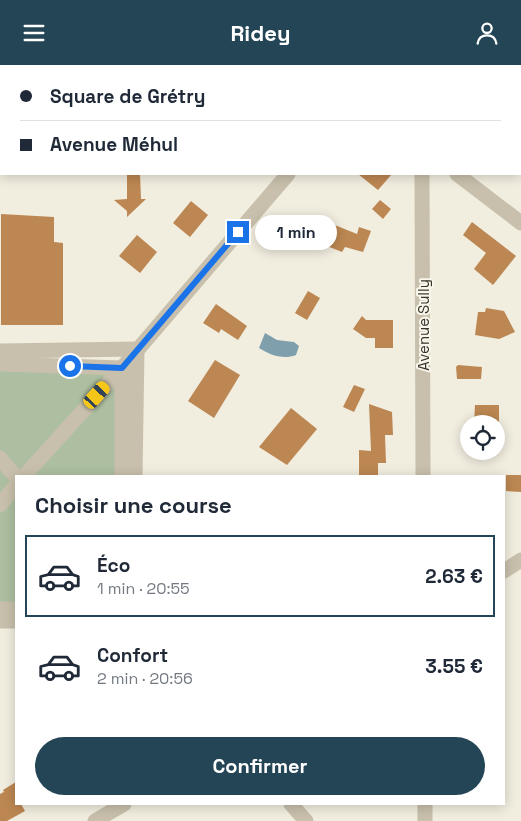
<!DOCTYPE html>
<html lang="fr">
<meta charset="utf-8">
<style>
:root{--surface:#fff;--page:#f6f6f7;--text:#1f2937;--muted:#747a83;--line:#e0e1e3;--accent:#234555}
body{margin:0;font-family:"Space Grotesk",sans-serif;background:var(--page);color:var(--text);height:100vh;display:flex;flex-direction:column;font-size:19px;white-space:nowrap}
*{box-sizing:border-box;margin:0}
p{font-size:16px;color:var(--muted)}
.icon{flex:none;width:28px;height:28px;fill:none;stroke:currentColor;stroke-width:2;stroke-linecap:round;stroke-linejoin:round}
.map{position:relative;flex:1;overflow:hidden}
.panel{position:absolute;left:15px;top:410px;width:490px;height:330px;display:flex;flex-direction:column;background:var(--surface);border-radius:0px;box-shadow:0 2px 12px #0003}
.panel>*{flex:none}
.top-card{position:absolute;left:0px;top:0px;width:521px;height:110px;box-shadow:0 2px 12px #0003;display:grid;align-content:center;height:110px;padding:0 20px;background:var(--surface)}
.controls{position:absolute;left:460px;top:350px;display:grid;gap:10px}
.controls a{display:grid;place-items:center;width:45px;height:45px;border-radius:50%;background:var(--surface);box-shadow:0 2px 12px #0003;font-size:25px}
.end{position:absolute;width:22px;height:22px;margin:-11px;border:6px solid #1a73e8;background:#fff;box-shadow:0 0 0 2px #fff}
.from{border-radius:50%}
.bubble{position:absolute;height:35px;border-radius:18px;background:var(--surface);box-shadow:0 2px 12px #0003;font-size:16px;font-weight:700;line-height:35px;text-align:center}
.car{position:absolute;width:15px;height:30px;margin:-15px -8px;border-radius:6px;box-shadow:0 0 4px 1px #0007;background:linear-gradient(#f5c518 24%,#345 0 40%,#f5c518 0 76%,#345 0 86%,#f5c518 0)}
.top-card b{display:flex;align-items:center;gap:18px;height:48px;font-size:19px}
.top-card b+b{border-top:1px solid var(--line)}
.top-card i{width:12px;height:12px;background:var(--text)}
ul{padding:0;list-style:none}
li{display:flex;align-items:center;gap:15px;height:82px;margin:0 10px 8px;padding:0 10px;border:2px solid transparent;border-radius:0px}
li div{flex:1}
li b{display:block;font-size:19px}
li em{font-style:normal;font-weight:700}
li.on{border-color:var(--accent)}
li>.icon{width:45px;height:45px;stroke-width:1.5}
h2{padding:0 20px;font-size:22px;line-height:60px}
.cta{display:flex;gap:10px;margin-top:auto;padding:10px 20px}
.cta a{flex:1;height:58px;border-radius:30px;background:var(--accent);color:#fff;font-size:20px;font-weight:700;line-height:58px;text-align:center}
header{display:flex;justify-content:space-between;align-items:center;height:65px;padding:0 20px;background:var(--accent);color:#fff;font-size:22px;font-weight:700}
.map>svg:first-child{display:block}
.green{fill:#adbfa0}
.water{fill:#809fac}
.building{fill:#bc8752}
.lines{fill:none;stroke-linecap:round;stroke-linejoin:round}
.minor{stroke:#c8c0ac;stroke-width:15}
.route{stroke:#1a73e8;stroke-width:6}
.labels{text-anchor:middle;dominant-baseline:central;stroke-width:4;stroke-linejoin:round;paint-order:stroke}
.street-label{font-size:15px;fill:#37322a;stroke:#f9f6eb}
</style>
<header><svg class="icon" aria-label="menu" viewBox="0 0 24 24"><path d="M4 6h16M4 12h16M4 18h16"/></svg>Ridey<svg class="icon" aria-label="person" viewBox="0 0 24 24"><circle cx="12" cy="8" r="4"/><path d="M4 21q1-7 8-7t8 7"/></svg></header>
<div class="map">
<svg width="521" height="756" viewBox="0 0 521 756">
<rect width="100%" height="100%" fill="#f1eddf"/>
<path class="green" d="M 0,299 L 122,303 L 122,411 L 16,411 L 16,544 L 0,544 Z"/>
<path class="water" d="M 265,268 L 277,275 L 294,277 L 299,281 L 296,290 C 283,295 270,290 259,283 Z"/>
<g class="building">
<path d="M 127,109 L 140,109 L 141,134 L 146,134 L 127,152 L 127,146 L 114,135 L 127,134 Z"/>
<path d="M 358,109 L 392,109 L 378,125 Z"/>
<path d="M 380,135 L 391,144 L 383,154 L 372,144 Z"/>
<path d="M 191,136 L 208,150 L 190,172 L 173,158 Z"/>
<path d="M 1,149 L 54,152 L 54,177 L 63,178 L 63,260 L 1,260 Z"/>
<path d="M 310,150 L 357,169 L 359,162 L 371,166 L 363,187 L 345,182 L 342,187 L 327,181 L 328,179 L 303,168 Z"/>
<path d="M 472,157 L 516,191 L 493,220 L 474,204 L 486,188 L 463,170 Z"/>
<path d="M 137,170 L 157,187 L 140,208 L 119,191 Z"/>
<path d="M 308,226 L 320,233 L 307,255 L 295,248 Z"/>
<path d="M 216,239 L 247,261 L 238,275 L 221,264 L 219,268 L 203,258 Z"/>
<path d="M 486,243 L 504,246 L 515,267 L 499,274 L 475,270 L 478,247 L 485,247 Z"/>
<path d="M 362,251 L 366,255 L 393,255 L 393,283 L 375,283 L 375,273 L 366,273 L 353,264 Z"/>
<path d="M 215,295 L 240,310 L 214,353 L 188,336 Z"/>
<path d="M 458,300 L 482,302 L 481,314 L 457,314 L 456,302 Z"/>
<path d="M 354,320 L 365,324 L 354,347 L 343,342 Z"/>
<path d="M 369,339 L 392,347 L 393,370 L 385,370 L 386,398 L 378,398 L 378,411 L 359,411 L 359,385 L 371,386 Z"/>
<path d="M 475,340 L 499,340 L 499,359 L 474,359 Z"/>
<path d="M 291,343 L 317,364 L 287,400 L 259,382 Z"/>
<path d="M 506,410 L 521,410 L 521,427 L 506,426 Z"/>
<path d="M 16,717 L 16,739 L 21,739 L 25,746 L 7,756 L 0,756 L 0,729 L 4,727 L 3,725 Z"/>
</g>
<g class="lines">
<g class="minor">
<path d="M 317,0 L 319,1"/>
<path d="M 422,0 L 422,1"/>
<path d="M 378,1 L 379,0"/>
<path d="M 422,109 L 423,411"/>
<path d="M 457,109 L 521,158"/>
<path d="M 0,286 L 137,284 L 135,411"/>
<path d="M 0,299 L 122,303"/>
<path d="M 122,303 L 122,411"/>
<path d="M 0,393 L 16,412"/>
<path d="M 24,411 L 122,303 L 288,109"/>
<path d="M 0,440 L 16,420"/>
<path d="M 504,506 L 521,495"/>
<path d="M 0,544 L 16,544"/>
<path d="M 0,556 L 16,556"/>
<path d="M 291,739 L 306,756"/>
<path d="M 425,739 L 425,756"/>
<path d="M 95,756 L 124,739"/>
</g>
</g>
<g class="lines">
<path class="route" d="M 70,301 L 122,303 L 238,167"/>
</g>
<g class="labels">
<g class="street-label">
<text transform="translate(423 260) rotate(-90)">Avenue Sully</text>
</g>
</g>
</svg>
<div class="controls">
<a><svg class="icon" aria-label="locate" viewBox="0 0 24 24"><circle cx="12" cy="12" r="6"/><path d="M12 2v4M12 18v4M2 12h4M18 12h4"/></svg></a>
</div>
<i class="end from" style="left:70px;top:301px"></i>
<i class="end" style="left:238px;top:167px"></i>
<div class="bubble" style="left:255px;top:150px;width:82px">1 min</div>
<i class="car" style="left:97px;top:330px;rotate:42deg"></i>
<div class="top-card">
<b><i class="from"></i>Square de Grétry</b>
<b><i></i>Avenue Méhul</b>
</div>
<section class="panel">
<h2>Choisir une course</h2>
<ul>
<li class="on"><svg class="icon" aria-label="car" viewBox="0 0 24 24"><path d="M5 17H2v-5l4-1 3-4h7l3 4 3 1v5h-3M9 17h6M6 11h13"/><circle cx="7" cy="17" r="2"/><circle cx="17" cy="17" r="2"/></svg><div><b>Éco</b><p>1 min · 20:55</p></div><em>2.63 €</em></li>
<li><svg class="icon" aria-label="car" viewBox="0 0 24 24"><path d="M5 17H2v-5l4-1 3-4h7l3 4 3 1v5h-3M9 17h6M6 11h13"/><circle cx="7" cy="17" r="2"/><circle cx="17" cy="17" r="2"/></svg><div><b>Confort</b><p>2 min · 20:56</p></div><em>3.55 €</em></li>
</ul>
<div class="cta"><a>Confirmer</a></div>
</section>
</div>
